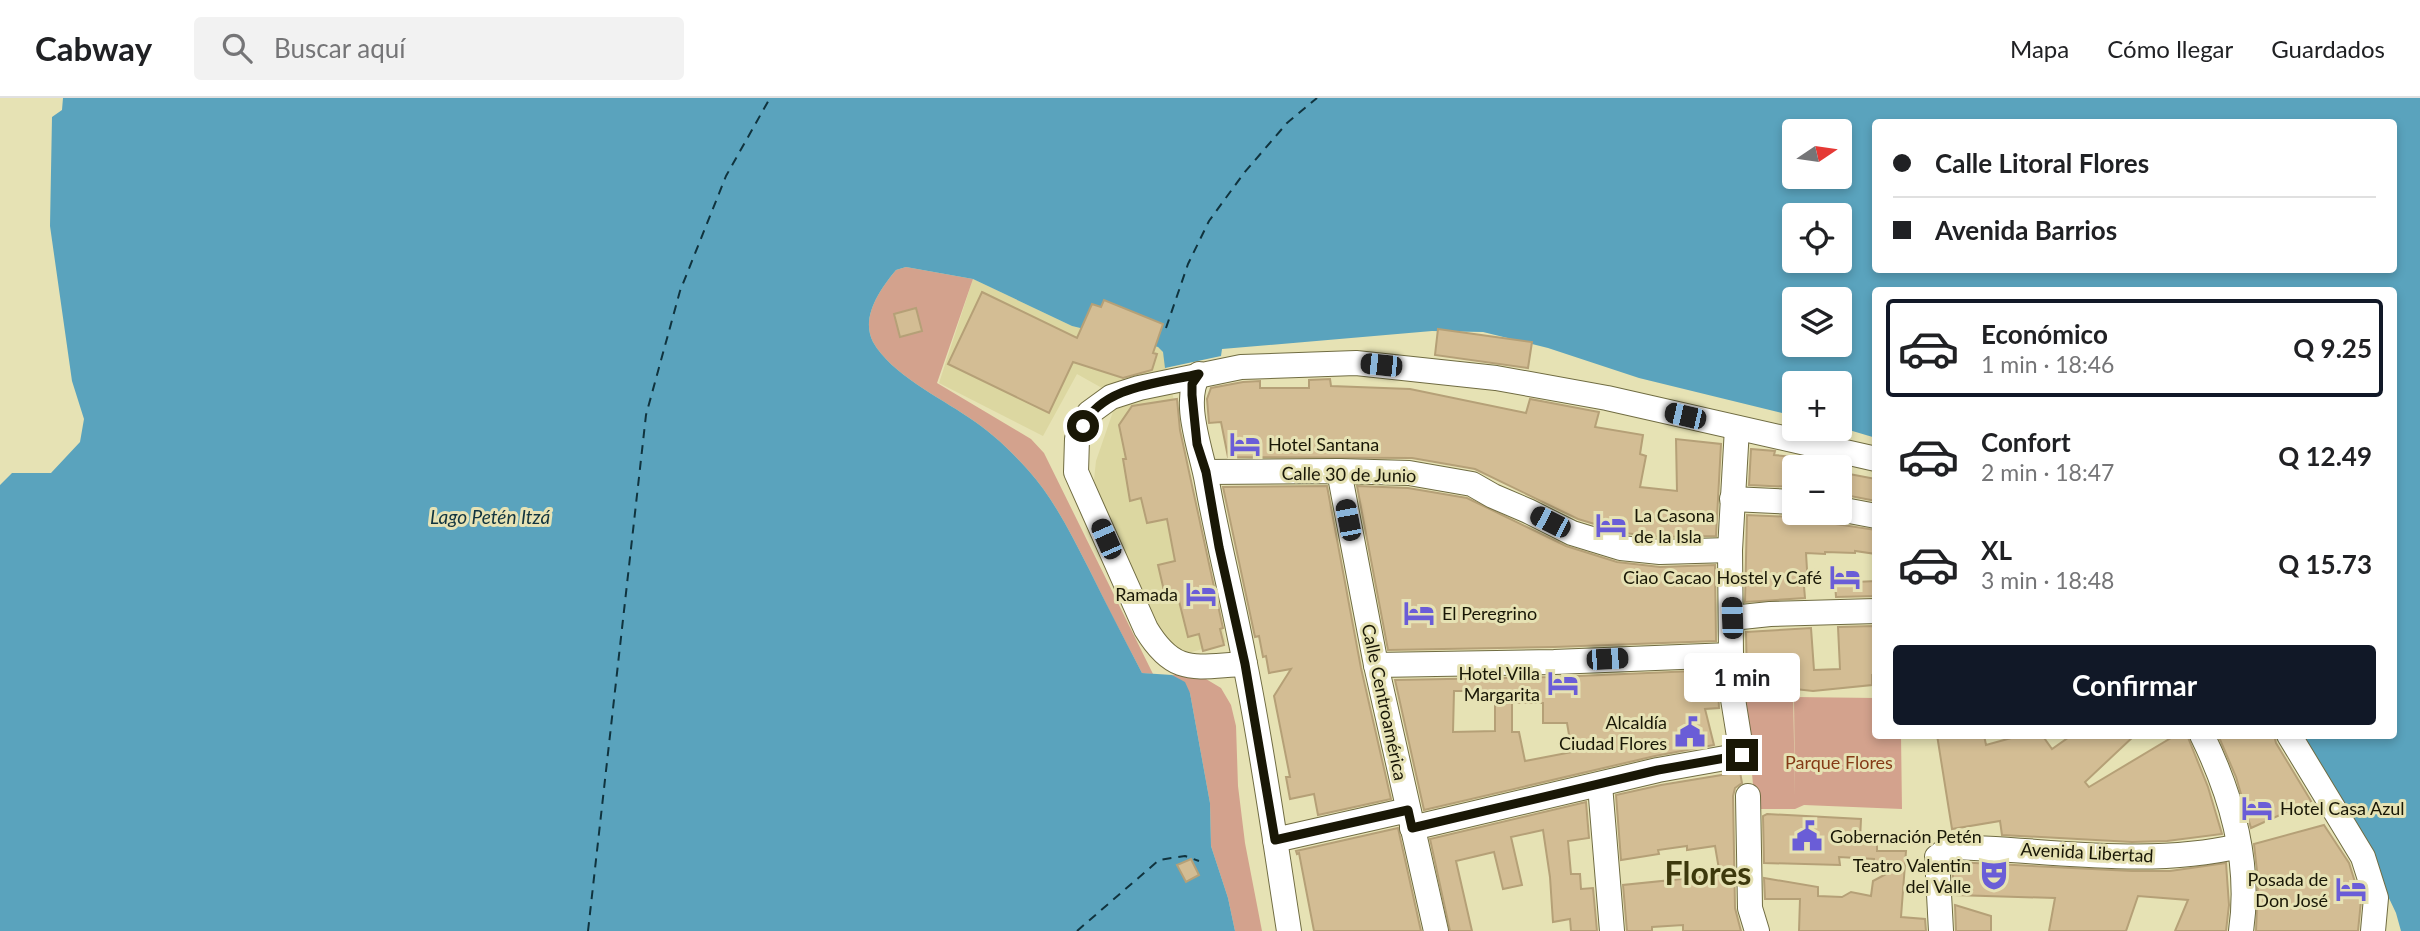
<!DOCTYPE html>
<html lang="es">
<meta charset="utf-8">
<style>
:root{--surface:#fff;--page:#f2f2f2;--text:#202124;--muted:#757577;--line:#e0e0e0;--accent:#111827}
body{margin:0;font-family:Lato,sans-serif;background:var(--page);color:var(--text);height:100vh;display:flex;flex-direction:column;font-size:26px;white-space:nowrap}
*{box-sizing:border-box;margin:0}
p{font-size:23px;color:var(--muted)}
.icon{flex:none;width:38px;height:38px;fill:none;stroke:currentColor;stroke-width:2;stroke-linecap:round;stroke-linejoin:round}
.map{position:relative;flex:1;overflow:hidden}
.details{position:absolute;left:1872px;top:189px;width:525px;height:452px;display:flex;flex-direction:column;background:var(--surface);border-radius:7px;box-shadow:0 4px 10px #0003}
.details>*{flex:none}
.banner{position:absolute;left:1872px;top:21px;width:525px;height:154px;border-radius:7px;box-shadow:0 4px 10px #0003;display:grid;align-content:center;height:154px;padding:0 21px;background:var(--surface)}
.needle{width:46px;rotate:77deg}
.buttons{position:absolute;left:1782px;top:21px;display:grid;gap:14px}
.buttons a{display:grid;place-items:center;width:70px;height:70px;border-radius:7px;background:var(--surface);box-shadow:0 4px 10px #0003;font-size:35px}
.end{position:absolute;width:32px;height:32px;margin:-16px;border:9px solid #191706;background:#fff;box-shadow:0 0 0 4px #fff}
.from{border-radius:50%}
.bubble{position:absolute;height:49px;border-radius:7px;background:var(--surface);box-shadow:0 4px 10px #0003;font-size:23px;font-weight:700;line-height:49px;text-align:center}
.car{position:absolute;width:21px;height:42px;margin:-21px -10px;border-radius:9px;box-shadow:0 0 5px 2px #0007;background:linear-gradient(#222 24%,#8ab4d8 0 40%,#222 0 76%,#8ab4d8 0 86%,#222 0)}
.banner b{display:flex;align-items:center;gap:24px;height:66px;font-size:26px}
.banner b+b{border-top:2px solid var(--line)}
.banner i{width:18px;height:18px;background:var(--text)}
ul{padding:12px 0 0;list-style:none}
li{display:flex;align-items:center;gap:21px;height:98px;margin:0 14px 10px;padding:0 7px;border:4px solid transparent;border-radius:7px}
li div{flex:1}
li b{display:block;font-size:26px}
li em{font-style:normal;font-weight:700}
li.active{border-color:var(--accent)}
li>.icon{width:63px;height:63px;stroke-width:1.5}
.action{display:flex;gap:14px;margin-top:auto;padding:14px 21px}
.action a{flex:1;height:80px;border-radius:7px;background:var(--accent);color:#fff;font-size:28px;font-weight:700;line-height:80px;text-align:center}
header{display:flex;align-items:center;gap:42px;box-sizing:border-box;height:98px;padding:0 35px;background:var(--surface);border-bottom:2px solid var(--line)}
header strong{font-size:33px}
nav{display:flex;gap:38px;margin-inline-start:auto;font-size:24px}
.search{width:490px;height:63px;background:var(--page);display:flex;align-items:center;gap:18px;box-sizing:border-box;padding:0 24px;border-radius:7px;color:var(--muted);font-size:26px}
.map>svg:first-child{display:block}
.built{fill:#dcd7a1}
.green{fill:#d3a28d}
.water{fill:#5aa3bd;fill-rule:evenodd}
.lines{fill:none;stroke-linecap:round;stroke-linejoin:round}
.ferry{stroke:#10333e;stroke-width:2;stroke-dasharray:9 7;stroke-linecap:butt}
.building{fill:#d3bd94;stroke:#b5a077;stroke-width:2;fill-rule:evenodd}
.minor-casing{stroke:#706c42;stroke-width:26}
.minor{stroke:#fff;stroke-width:24}
.route{stroke:#191706;stroke-width:9}
.labels{text-anchor:middle;dominant-baseline:central;stroke-width:6;stroke-linejoin:round;paint-order:stroke}
.poi-label{font-size:18px;fill:#191706;stroke:#e6e2b4;text-anchor:end}
.street-label{font-size:18px;fill:#191706;stroke:#e6e2b4}
.park-label{font-size:18px;fill:#843a16;stroke:#e6e2b4}
.water-label{font-size:19px;font-style:italic;fill:#10333e;stroke:#e6e2b4}
.town-label{font-size:32px;font-weight:bold;fill:#3c380c;stroke:#e6e2b4}
</style>
<header>
<strong>Cabway</strong>
<div class="search"><svg class="icon" aria-label="search" viewBox="0 0 24 24"><circle cx="10" cy="10" r="6"/><path d="M15 15l6 6"/></svg>Buscar aquí</div>
<nav><a>Mapa</a><a>Cómo llegar</a><a>Guardados</a></nav>
</header>
<div class="map">
<svg width="2420" height="833" viewBox="0 0 2420 833">
<rect width="100%" height="100%" fill="#e6e2b4"/>
<path class="built" d="M 973,181 L 1072,228 L 1158,249 L 1163,254 L 1175,307 L 1181,367 L 1226,544 L 1185,556 L 1160,537 L 1127,471 L 1094,382 L 1096,363 L 1118,299 L 1077,276 L 1043,338 L 939,285 Z"/>
<g class="green">
<path d="M 906,169 L 973,181 L 937,285 L 1031,341 L 1044,355 L 1153,576 L 1142,575 C 1124,541 1106,506 1089,471 C 1071,436 1054,401 1028,372 C 1010,352 990,333 968,319 C 939,299 891,276 873,244 C 860,219 881,190 896,172 Z"/>
<path d="M 1180,576 L 1206,581 L 1221,590 L 1231,607 L 1236,628 L 1238,688 L 1245,745 L 1262,833 L 1235,833 L 1228,800 L 1211,748 L 1210,705 L 1190,595 L 1172,577 Z"/>
<path d="M 1741,589 L 1793,590 L 1795,699 L 1794,599 L 1876,600 L 1876,637 L 1901,637 L 1902,711 L 1804,707 L 1795,711 L 1755,711 L 1749,639 Z"/>
</g>
<path class="water" d="M 63,0 L 2420,0 L 2420,833 L 2401,833 L 2396,815 L 2379,779 L 2296,637 L 2394,637 L 2394,192 L 1876,192 L 1876,340 L 1839,329 L 1839,285 L 1794,285 L 1794,318 L 1639,280 L 1548,250 L 1483,234 L 1432,233 L 1222,251 L 1221,258 L 1165,270 L 1163,254 L 1158,249 L 1072,228 L 973,181 L 906,169 L 896,172 C 881,190 860,219 873,244 C 891,276 939,299 968,319 C 990,333 1010,352 1028,372 C 1054,401 1071,436 1089,471 C 1106,506 1124,540 1142,575 L 1172,577 L 1185,584 L 1190,595 L 1210,705 L 1211,748 L 1228,800 L 1235,833 L 0,833 L 0,387 L 12,375 L 51,375 L 80,344 L 84,321 L 72,283 L 50,128 L 52,19 L 62,12 ZM 1876,24 L 2394,24 L 2394,172 L 1876,172 ZM 1794,33 L 1839,33 L 1839,79 L 1794,79 ZM 1794,117 L 1839,117 L 1839,163 L 1794,163 ZM 1794,201 L 1839,201 L 1839,247 L 1794,247 Z"/>
<g class="lines">
<g class="ferry">
<path d="M 1166,230 L 1188,166 L 1209,123 L 1244,75 L 1287,25 L 1317,0"/>
<path d="M 588,833 L 646,317 L 680,193 L 726,78 L 770,0"/>
<path d="M 1077,833 L 1159,762 L 1185,758 L 1199,763"/>
</g>
</g>
<g class="building">
<path d="M 982,194 L 1077,240 L 1092,206 L 1101,209 L 1104,202 L 1163,226 L 1153,255 L 1157,256 L 1152,272 L 1123,280 L 1073,264 L 1049,315 L 948,266 Z"/>
<path d="M 916,210 L 922,233 L 900,239 L 894,216 Z"/>
<path d="M 1438,231 L 1532,244 L 1528,270 L 1435,257 Z"/>
<path d="M 1330,281 L 1331,288 L 1410,291 L 1526,315 L 1530,301 L 1599,314 L 1595,329 L 1643,337 L 1640,356 L 1646,358 L 1640,389 L 1677,393 L 1676,341 L 1721,346 L 1716,438 L 1661,439 L 1624,435 L 1578,421 L 1475,371 L 1412,360 L 1228,359 L 1221,324 L 1209,325 L 1207,301 L 1211,290 L 1243,284 L 1260,283 L 1260,290 L 1309,290 L 1309,282 Z"/>
<path d="M 1177,301 L 1180,332 L 1223,530 L 1220,531 L 1224,547 L 1203,553 L 1199,536 L 1188,539 L 1177,495 L 1165,497 L 1158,467 L 1175,463 L 1167,421 L 1147,425 L 1141,400 L 1130,403 L 1123,361 L 1126,361 L 1119,327 L 1132,308 Z"/>
<path d="M 1751,351 L 1775,353 L 1774,357 L 1794,359 L 1794,389 L 1749,387 Z"/>
<path d="M 1844,375 L 1876,381 L 1876,403 L 1840,396 Z"/>
<path d="M 1327,388 L 1361,570 L 1391,701 L 1318,717 L 1314,696 L 1290,701 L 1286,679 L 1290,679 L 1274,598 L 1291,571 L 1269,575 L 1266,558 L 1263,559 L 1259,538 L 1255,539 L 1223,389 Z"/>
<path d="M 1357,388 L 1408,390 L 1467,400 L 1566,448 L 1617,464 L 1660,469 L 1715,467 L 1716,543 L 1554,549 L 1388,552 Z"/>
<path d="M 1804,415 L 1809,415 L 1808,418 L 1827,419 L 1836,426 L 1876,432 L 1876,456 L 1855,453 L 1855,455 L 1825,454 L 1825,456 L 1806,455 L 1808,488 L 1804,488 L 1805,500 L 1745,504 L 1747,417 L 1793,419 Z"/>
<path d="M 1876,483 L 1876,498 L 1836,499 L 1835,485 Z"/>
<path d="M 1873,528 L 1875,577 L 1872,577 L 1872,587 L 1813,593 L 1795,591 L 1787,586 L 1747,586 L 1746,534 L 1811,530 L 1814,572 L 1840,571 L 1838,529 Z"/>
<path d="M 1717,572 L 1719,610 L 1705,611 L 1714,647 L 1655,658 L 1424,712 L 1395,582 L 1555,579 ZM 1454,593 L 1495,593 L 1495,633 L 1453,634 ZM 1512,605 L 1543,605 L 1543,625 L 1567,625 L 1572,654 L 1525,663 L 1519,634 L 1512,634 Z"/>
<path d="M 1937,637 L 1984,637 L 1986,647 L 2022,637 L 2042,637 L 2052,651 L 2072,637 L 2135,637 L 2085,684 L 2089,689 L 2176,637 L 2187,637 L 2208,689 L 2222,736 L 2167,743 L 2132,744 L 2002,737 L 2000,723 L 1952,731 Z"/>
<path d="M 2218,637 L 2274,637 L 2276,645 L 2311,703 L 2251,730 L 2236,679 Z"/>
<path d="M 1740,674 L 1742,685 L 1735,690 L 1733,698 L 1735,810 L 1741,833 L 1683,833 L 1683,827 L 1652,829 L 1652,833 L 1627,833 L 1623,787 L 1720,777 L 1715,748 L 1687,752 L 1687,748 L 1658,752 L 1659,756 L 1621,762 L 1616,697 L 1661,687 Z"/>
<path d="M 1586,704 L 1589,740 L 1568,743 L 1571,776 L 1580,776 L 1581,791 L 1593,790 L 1597,833 L 1571,833 L 1570,821 L 1553,824 L 1550,779 L 1543,732 L 1511,739 L 1522,787 L 1503,791 L 1494,754 L 1456,763 L 1472,833 L 1450,833 L 1430,741 Z"/>
<path d="M 1767,716 L 1861,721 L 1860,742 L 1877,744 L 1877,753 L 1906,753 L 1901,819 L 1925,821 L 1926,833 L 1799,833 L 1800,801 L 1765,801 L 1764,780 L 1818,789 L 1818,798 L 1842,799 L 1851,794 L 1871,798 L 1873,783 L 1901,768 L 1874,767 L 1874,761 L 1839,759 L 1840,767 L 1764,765 L 1763,718 Z"/>
<path d="M 2324,727 L 2349,765 L 2361,803 L 2358,833 L 2256,833 L 2258,782 L 2254,746 Z"/>
<path d="M 1398,730 L 1421,833 L 1314,833 L 1299,755 L 1297,756 L 1296,753 Z"/>
<path d="M 1191,761 L 1199,777 L 1186,784 L 1177,767 Z"/>
<path d="M 1955,764 L 2132,773 L 2170,773 L 2226,765 L 2229,807 L 2226,833 L 2175,833 L 2188,802 L 2138,798 L 2126,833 L 2049,833 L 2055,800 L 1954,797 L 1952,766 Z"/>
<path d="M 1955,807 L 1991,818 L 1991,833 L 1956,833 Z"/>
</g>
<g class="lines">
<g class="minor-casing">
<g id="minor">
<path d="M 1199,276 C 1181,303 1202,354 1207,384 C 1218,445 1234,505 1245,566 C 1263,654 1275,744 1289,833"/>
<path d="M 1339,373 L 1376,567 L 1436,833"/>
<path d="M 1206,374 L 1339,373 L 1409,375 L 1472,386 L 1493,398 L 1528,413 L 1572,435 L 1621,450 L 1660,454 L 1730,452"/>
<path d="M 1732,401 L 1794,404"/>
<path d="M 1839,411 L 1876,418"/>
<path d="M 1732,520 L 1770,516 L 1876,513"/>
<path d="M 1245,566 C 1196,568 1175,579 1146,531 L 1076,374 L 1077,341 L 1089,315 L 1111,299 L 1139,290 L 1241,269 L 1356,265 L 1496,280 L 1607,300 L 1876,361"/>
<path d="M 1376,567 L 1554,564 L 1731,557"/>
<path d="M 2202,637 C 2232,698 2251,765 2241,833"/>
<path d="M 2289,637 L 2363,759 L 2376,800 L 2373,833"/>
<path d="M 1600,687 L 1612,833"/>
<path d="M 1748,698 L 1750,810 L 1757,833"/>
<path d="M 1412,730 L 1658,672 L 1742,657 L 1733,601 L 1731,557 L 1730,452 L 1737,330"/>
<path d="M 1275,742 L 1408,712"/>
<path d="M 1941,833 L 1937,759 L 1950,749 C 2044,751 2147,770 2239,748"/>
</g>
</g>
<use href="#minor" class="minor"/>
</g>
<g class="lines">
<path class="route" d="M 1083,328 C 1102,288 1160,285 1199,276 L 1192,286 L 1192,297 L 1197,346 L 1206,374 L 1219,449 L 1245,566 L 1275,742 L 1408,712 L 1412,730 L 1658,672 L 1742,657"/>
</g>
<defs>
<g id="hotel-bare" transform="scale(2.415)"><path d="M-6-4.5h1.5V1H6V5H4.5V3h-9V5H-6ZM-4 0a1.8 1.8 0 1 1 3.6 0ZM.5 0V-2.5h3Q6-2.5 6 0Z" fill="#6a5dd7" stroke="#e6e2b4" stroke-width="2.5" paint-order="stroke"/></g>
<g id="civic-bare" transform="scale(2.415)"><path d="M-.6-6.5H3V-4.5H.6V-3L4-1V1h2V6H-6V1h2V-1L-.6-3ZM-1.2 2.5V6h2.4V2.5Z" fill="#6a5dd7" stroke="#e6e2b4" stroke-width="2.5" paint-order="stroke"/></g>
<g id="theatre-bare" transform="scale(2.415)"><path d="M-5-5.5Q0-4 5-5.5V0Q5 5 0 6Q-5 5-5 0ZM-3.3-2.5H-1v1.5H-3.3ZM1-2.5H3.3v1.5H1ZM-2.8 1Q0 5.5 2.8 1Z" fill="#6a5dd7" stroke="#e6e2b4" stroke-width="2.5" paint-order="stroke"/></g>
</defs>
<g fill-rule="evenodd">
<use href="#hotel-bare" x="1245" y="346"/>
<use href="#hotel-bare" x="1611" y="427"/>
<use href="#hotel-bare" x="1845" y="479"/>
<use href="#hotel-bare" x="1201" y="496"/>
<use href="#hotel-bare" x="1419" y="515"/>
<use href="#hotel-bare" x="1563" y="585"/>
<use href="#civic-bare" x="1690" y="634"/>
<use href="#hotel-bare" x="2257" y="710"/>
<use href="#civic-bare" x="1807" y="738"/>
<use href="#theatre-bare" x="1994" y="777"/>
<use href="#hotel-bare" x="2351" y="791"/>
</g>
<g class="labels">
<g class="poi-label">
<text x="1268" y="346" text-anchor="start">Hotel Santana</text>
<text x="1634" y="417" text-anchor="start">La Casona<tspan x="1634" dy="21">de la Isla</tspan></text>
<text x="1822" y="479">Ciao Cacao Hostel y Café</text>
<text x="1178" y="496">Ramada</text>
<text x="1442" y="515" text-anchor="start">El Peregrino</text>
<text x="1540" y="575">Hotel Villa<tspan x="1540" dy="21">Margarita</tspan></text>
<text x="1667" y="624">Alcaldía<tspan x="1667" dy="21">Ciudad Flores</tspan></text>
<text x="2280" y="710" text-anchor="start">Hotel Casa Azul</text>
<text x="1830" y="738" text-anchor="start">Gobernación Petén</text>
<text x="1971" y="767">Teatro Valentin<tspan x="1971" dy="21">del Valle</tspan></text>
<text x="2328" y="781">Posada de<tspan x="2328" dy="21">Don José</tspan></text>
</g>
<g class="street-label">
<text transform="translate(1349 376) rotate(1)">Calle 30 de Junio</text>
<text transform="translate(1385 604) rotate(78)">Calle Centroamérica</text>
<text transform="translate(2087 754) rotate(3)">Avenida Libertad</text>
</g>
<g class="park-label">
<text x="1839" y="664">Parque Flores</text>
</g>
<g class="water-label">
<text x="490" y="418">Lago Petén Itzá</text>
</g>
<g class="town-label">
<text x="1708" y="774">Flores</text>
</g>
</g>
</svg>
<div class="buttons">
<a><svg class="needle" viewBox="-14 -14 28 28"><path d="M0-13l5 13h-10z" fill="#e53935"/><path d="M0 13l5-13h-10z" fill="#757577"/></svg></a>
<a><svg class="icon" aria-label="locate" viewBox="0 0 24 24"><circle cx="12" cy="12" r="6"/><path d="M12 2v4M12 18v4M2 12h4M18 12h4"/></svg></a>
<a><svg class="icon" aria-label="layers" viewBox="0 0 24 24"><path d="M12 4l9 5-9 5-9-5zM3 14l9 5 9-5"/></svg></a>
<a>+</a>
<a>−</a>
</div>
<i class="end from" style="left:1083px;top:328px"></i>
<i class="end" style="left:1742px;top:657px"></i>
<div class="bubble" style="left:1684px;top:555px;width:116px">1 min</div>
<i class="car" style="left:1381px;top:267px;rotate:276deg"></i>
<i class="car" style="left:1685px;top:318px;rotate:283deg"></i>
<i class="car" style="left:1348px;top:422px;rotate:349deg"></i>
<i class="car" style="left:1550px;top:424px;rotate:297deg"></i>
<i class="car" style="left:1106px;top:441px;rotate:336deg"></i>
<i class="car" style="left:1732px;top:520px;rotate:358deg"></i>
<i class="car" style="left:1607px;top:561px;rotate:87deg"></i>
<div class="banner">
<b><i class="from"></i>Calle Litoral Flores</b>
<b><i></i>Avenida Barrios</b>
</div>
<section class="details">
<ul>
<li class="active"><svg class="icon" aria-label="car" viewBox="0 0 24 24"><path d="M5 17H2v-5l4-1 3-4h7l3 4 3 1v5h-3M9 17h6M6 11h13"/><circle cx="7" cy="17" r="2"/><circle cx="17" cy="17" r="2"/></svg><div><b>Económico</b><p>1 min · 18:46</p></div><em>Q 9.25</em></li>
<li><svg class="icon" aria-label="car" viewBox="0 0 24 24"><path d="M5 17H2v-5l4-1 3-4h7l3 4 3 1v5h-3M9 17h6M6 11h13"/><circle cx="7" cy="17" r="2"/><circle cx="17" cy="17" r="2"/></svg><div><b>Confort</b><p>2 min · 18:47</p></div><em>Q 12.49</em></li>
<li><svg class="icon" aria-label="car" viewBox="0 0 24 24"><path d="M5 17H2v-5l4-1 3-4h7l3 4 3 1v5h-3M9 17h6M6 11h13"/><circle cx="7" cy="17" r="2"/><circle cx="17" cy="17" r="2"/></svg><div><b>XL</b><p>3 min · 18:48</p></div><em>Q 15.73</em></li>
</ul>
<div class="action"><a>Confirmar</a></div>
</section>
</div>
